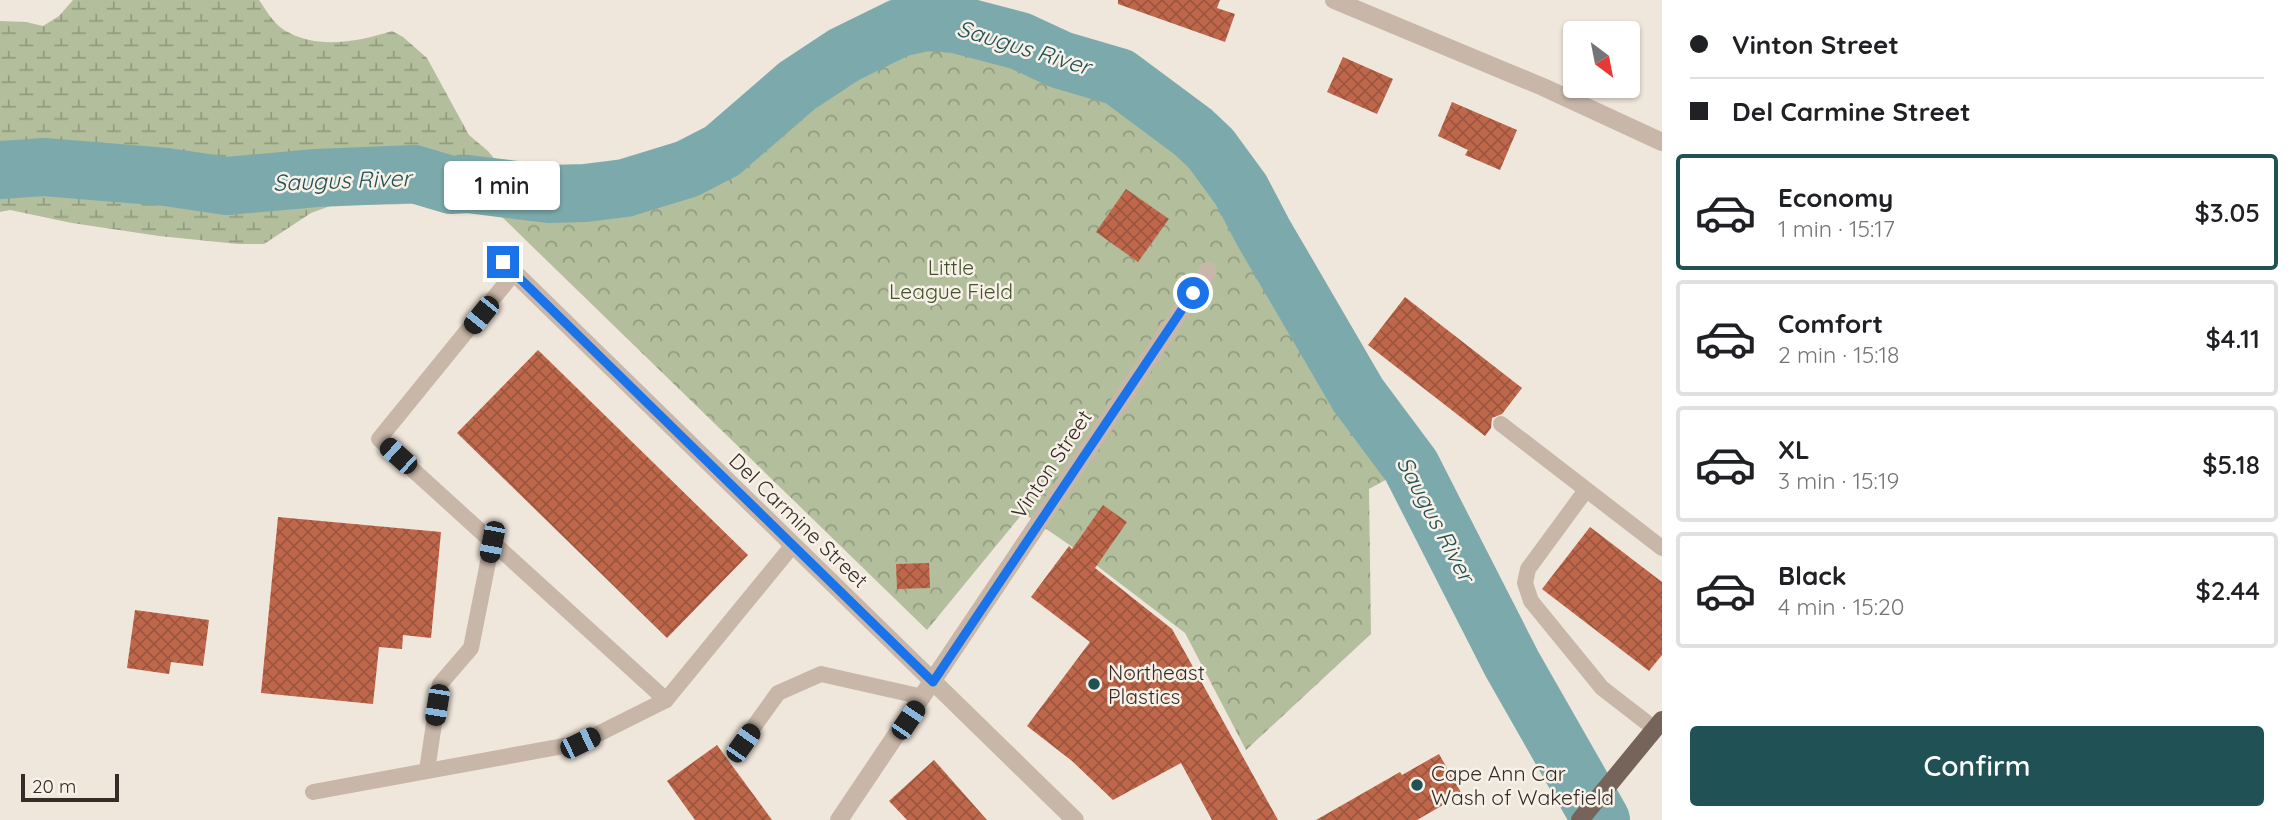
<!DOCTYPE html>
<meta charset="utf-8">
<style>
:root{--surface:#fff;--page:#f2f2f2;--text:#202124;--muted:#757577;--line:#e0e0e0;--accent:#205154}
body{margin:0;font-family:Quicksand,sans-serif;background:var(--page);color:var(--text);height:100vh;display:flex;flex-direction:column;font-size:26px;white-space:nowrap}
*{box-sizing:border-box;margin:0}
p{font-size:23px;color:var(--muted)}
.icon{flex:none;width:38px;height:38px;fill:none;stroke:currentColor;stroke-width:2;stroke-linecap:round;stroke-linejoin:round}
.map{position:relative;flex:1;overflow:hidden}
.details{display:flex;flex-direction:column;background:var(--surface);width:630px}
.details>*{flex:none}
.hud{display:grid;align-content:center;height:154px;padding:0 28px;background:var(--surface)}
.needle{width:46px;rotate:148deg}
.controls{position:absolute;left:1563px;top:21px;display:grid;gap:14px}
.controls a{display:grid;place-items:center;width:77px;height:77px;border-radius:7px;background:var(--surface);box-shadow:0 2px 5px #0004;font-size:35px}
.scale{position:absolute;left:21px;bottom:18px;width:98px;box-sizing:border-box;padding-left:7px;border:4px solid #352c28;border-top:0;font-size:19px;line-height:24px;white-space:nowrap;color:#352c28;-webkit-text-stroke:5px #f8f1e8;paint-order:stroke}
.end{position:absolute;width:32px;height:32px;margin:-16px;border:9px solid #1a73e8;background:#fff;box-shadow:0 0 0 4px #fff}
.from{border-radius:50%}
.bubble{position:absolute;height:49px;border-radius:7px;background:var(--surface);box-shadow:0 2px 5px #0004;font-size:23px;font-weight:600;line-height:49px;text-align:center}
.car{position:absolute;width:21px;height:42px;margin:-21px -10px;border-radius:9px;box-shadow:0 0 5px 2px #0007;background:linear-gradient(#222 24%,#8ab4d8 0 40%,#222 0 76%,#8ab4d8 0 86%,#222 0)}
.hud b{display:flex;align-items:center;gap:24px;height:66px;font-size:26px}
.hud b+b{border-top:2px solid var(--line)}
.hud i{width:18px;height:18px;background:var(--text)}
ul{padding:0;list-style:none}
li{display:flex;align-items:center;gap:21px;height:116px;margin:0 14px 10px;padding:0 14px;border:4px solid var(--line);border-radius:7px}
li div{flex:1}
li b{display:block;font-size:26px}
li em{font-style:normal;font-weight:600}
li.current{border-color:var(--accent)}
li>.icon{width:63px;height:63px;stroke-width:1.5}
.primary-button{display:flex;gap:14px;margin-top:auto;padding:14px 28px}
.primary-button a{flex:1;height:80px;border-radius:7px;background:var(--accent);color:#fff;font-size:28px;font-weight:600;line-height:80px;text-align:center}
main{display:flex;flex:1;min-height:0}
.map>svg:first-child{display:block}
.wetland{fill:url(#wetland-marsh)}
.park{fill:url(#park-crowns)}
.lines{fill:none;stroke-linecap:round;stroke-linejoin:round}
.river{stroke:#7caaac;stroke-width:58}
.building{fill:url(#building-cross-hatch)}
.lane{stroke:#c8b7a8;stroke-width:16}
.street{stroke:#c8b7a8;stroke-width:18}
.primary{stroke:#76635a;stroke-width:18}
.route{stroke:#1a73e8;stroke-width:9}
.poi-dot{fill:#205154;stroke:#f8f1e8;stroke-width:2.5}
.labels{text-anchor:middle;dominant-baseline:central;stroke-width:5;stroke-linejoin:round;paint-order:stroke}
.park-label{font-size:21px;fill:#44522d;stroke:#f8f1e8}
.street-label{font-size:21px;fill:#352c28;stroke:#f8f1e8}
.poi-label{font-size:21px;fill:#352c28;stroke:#f8f1e8;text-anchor:start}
.water-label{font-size:23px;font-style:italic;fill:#205154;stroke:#f8f1e8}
</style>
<main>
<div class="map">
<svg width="1662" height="820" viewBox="0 0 1662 820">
<defs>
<pattern id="wetland-marsh" width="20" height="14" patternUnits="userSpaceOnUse" patternTransform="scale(1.75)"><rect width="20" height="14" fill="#b3bf9c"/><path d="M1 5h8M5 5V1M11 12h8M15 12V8" fill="none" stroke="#929b7f"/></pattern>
<pattern id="park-crowns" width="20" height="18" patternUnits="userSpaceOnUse" patternTransform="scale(1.75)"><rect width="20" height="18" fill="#b3bf9c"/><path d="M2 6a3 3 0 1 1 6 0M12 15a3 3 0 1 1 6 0" fill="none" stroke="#929b7f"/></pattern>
<pattern id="building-cross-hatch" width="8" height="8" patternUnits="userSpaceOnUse" patternTransform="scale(1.75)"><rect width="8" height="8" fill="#bf674a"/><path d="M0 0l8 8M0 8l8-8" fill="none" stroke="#9c553e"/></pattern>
</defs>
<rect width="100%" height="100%" fill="#f0e7dc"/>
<path class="wetland" d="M 73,0 L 259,0 C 266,10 273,23 284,30 C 317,50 357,42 392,31 L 403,37 L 427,58 L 469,135 L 488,151 L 500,166 L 499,177 L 505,203 L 456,198 L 412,204 L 333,205 L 311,213 L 264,244 L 238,244 L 159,236 L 72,223 L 10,210 L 0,212 L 0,21 L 26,22 L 43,26 L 59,16 Z"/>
<path class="park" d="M 927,22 L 955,24 L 1020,41 L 1061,60 L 1119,77 L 1193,132 L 1211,149 L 1241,190 L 1263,232 L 1358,395 L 1411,466 L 1369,489 L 1371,634 L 1246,750 L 1185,633 L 1071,546 L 1023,513 L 927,630 L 468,184 C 536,194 592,198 658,178 C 681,171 702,164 722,151 C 749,133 770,108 795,88 C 832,57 880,32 927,22 Z"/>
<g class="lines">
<path class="river" d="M 0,170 L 44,167 L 166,177 L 227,186 L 316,178 L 414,174 L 451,185 L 468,184 L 549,194 L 585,193 L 625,188 L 687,169 L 722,151 L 797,86 L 844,55 L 899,28 L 927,22 L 955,24 L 1020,41 L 1061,60 L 1119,77 L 1193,132 L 1211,149 L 1241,190 L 1263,232 L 1358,395 L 1411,466 L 1512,664 L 1601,820"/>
</g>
<g class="building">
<path d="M 1118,0 L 1220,0 L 1217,8 L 1235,14 L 1225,42 L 1118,4 Z"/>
<path d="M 1343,57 L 1393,79 L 1377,114 L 1327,92 Z"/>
<path d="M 1452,102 L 1517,130 L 1500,170 L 1465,155 L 1468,150 L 1438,136 Z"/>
<path d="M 1126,189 L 1169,219 L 1138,262 L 1096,232 Z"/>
<path d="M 1405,297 L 1522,388 L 1502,414 L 1492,418 L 1491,428 L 1485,436 L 1368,345 Z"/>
<path d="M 538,350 L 748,555 L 667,638 L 457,433 Z"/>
<path d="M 1103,505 L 1127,522 L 1095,568 L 1172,629 L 1278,820 L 1212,820 L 1181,763 L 1113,800 L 1072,761 L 1027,726 L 1090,642 L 1031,597 L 1069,546 L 1072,549 Z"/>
<path d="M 278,517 L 441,532 L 431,638 L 403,635 L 402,649 L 379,647 L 373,704 L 261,693 Z"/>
<path d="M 1590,527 L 1662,582 L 1662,655 L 1649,671 L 1542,589 Z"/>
<path d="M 929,563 L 930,588 L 897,589 L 896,564 Z"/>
<path d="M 135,610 L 209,620 L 203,666 L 171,662 L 169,674 L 127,668 Z"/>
<path d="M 717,745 L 772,820 L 695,820 L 667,781 Z"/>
<path d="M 1439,754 L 1462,794 L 1417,820 L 1316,820 L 1400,772 L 1402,775 Z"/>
<path d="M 934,760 L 987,820 L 907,820 L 889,801 Z"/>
</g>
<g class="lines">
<g class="lane">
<path d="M 514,273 L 379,439 L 666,700"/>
<path d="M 1501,424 L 1662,548"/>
<path d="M 1586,490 L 1528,569 L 1525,583 L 1531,601 L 1602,688 L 1655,729"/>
<path d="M 742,743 L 778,693 L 821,674 L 923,697"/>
<path d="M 427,770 L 440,684 L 471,648 L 492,542"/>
<path d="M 313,792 L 580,743 L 666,700 L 793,545"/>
</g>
<g class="street">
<path d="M 1334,0 L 1543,87 L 1662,142"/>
<path d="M 493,252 L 1075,820"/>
<path d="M 839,820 L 1208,271"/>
</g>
<path class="primary" d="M 1580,820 L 1662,720"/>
</g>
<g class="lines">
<path class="route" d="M 503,262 L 933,682 L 1193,293"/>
</g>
<g class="poi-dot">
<circle cx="1094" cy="684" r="7"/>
<circle cx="1417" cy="785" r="7"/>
</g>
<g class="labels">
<g class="park-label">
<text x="951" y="267">Little<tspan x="951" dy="24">League Field</tspan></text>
</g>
<g class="street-label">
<text transform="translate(1051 464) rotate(-56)">Vinton Street</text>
<text transform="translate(799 520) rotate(44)">Del Carmine Street</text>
</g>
<g class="poi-label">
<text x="1108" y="672">Northeast<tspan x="1108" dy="24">Plastics</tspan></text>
<text x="1431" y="773">Cape Ann Car<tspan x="1431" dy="24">Wash of Wakefield</tspan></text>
</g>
<g class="water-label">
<text transform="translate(1024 47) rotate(17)">Saugus River</text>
<text transform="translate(342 180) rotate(-2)">Saugus River</text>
<text transform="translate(1436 519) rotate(62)">Saugus River</text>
</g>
</g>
</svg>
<div class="controls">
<a><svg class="needle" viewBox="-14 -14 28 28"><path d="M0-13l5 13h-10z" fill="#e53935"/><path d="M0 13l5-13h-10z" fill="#757577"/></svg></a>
</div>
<div class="scale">20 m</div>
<i class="end from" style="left:1193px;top:293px"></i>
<i class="end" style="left:503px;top:262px"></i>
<div class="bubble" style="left:444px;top:161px;width:116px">1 min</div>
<i class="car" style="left:481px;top:315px;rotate:219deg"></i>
<i class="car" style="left:398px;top:456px;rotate:312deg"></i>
<i class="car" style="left:492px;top:542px;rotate:191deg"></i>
<i class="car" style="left:437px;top:705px;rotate:189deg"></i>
<i class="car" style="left:908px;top:720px;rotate:34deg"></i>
<i class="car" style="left:580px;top:743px;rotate:64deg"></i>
<i class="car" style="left:743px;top:743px;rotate:35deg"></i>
</div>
<section class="details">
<div class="hud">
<b><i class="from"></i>Vinton Street</b>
<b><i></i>Del Carmine Street</b>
</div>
<ul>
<li class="current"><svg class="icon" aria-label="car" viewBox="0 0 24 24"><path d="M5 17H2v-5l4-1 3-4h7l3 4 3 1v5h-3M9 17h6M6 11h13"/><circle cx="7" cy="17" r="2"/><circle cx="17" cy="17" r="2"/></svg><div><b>Economy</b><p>1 min · 15:17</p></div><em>$3.05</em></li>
<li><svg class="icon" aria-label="car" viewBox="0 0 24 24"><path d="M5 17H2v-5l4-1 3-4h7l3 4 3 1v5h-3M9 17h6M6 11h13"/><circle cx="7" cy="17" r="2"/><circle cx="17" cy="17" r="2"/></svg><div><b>Comfort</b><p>2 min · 15:18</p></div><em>$4.11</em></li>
<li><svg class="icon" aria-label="car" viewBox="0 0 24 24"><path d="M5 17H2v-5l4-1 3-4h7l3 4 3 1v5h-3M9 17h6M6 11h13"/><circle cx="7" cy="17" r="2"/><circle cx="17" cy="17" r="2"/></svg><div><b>XL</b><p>3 min · 15:19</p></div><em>$5.18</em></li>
<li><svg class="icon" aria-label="car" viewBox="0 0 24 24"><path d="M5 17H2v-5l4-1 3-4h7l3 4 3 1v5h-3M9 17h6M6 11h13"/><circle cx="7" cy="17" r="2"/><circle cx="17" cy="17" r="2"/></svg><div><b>Black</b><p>4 min · 15:20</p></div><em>$2.44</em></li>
</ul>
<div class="primary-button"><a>Confirm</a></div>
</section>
</main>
